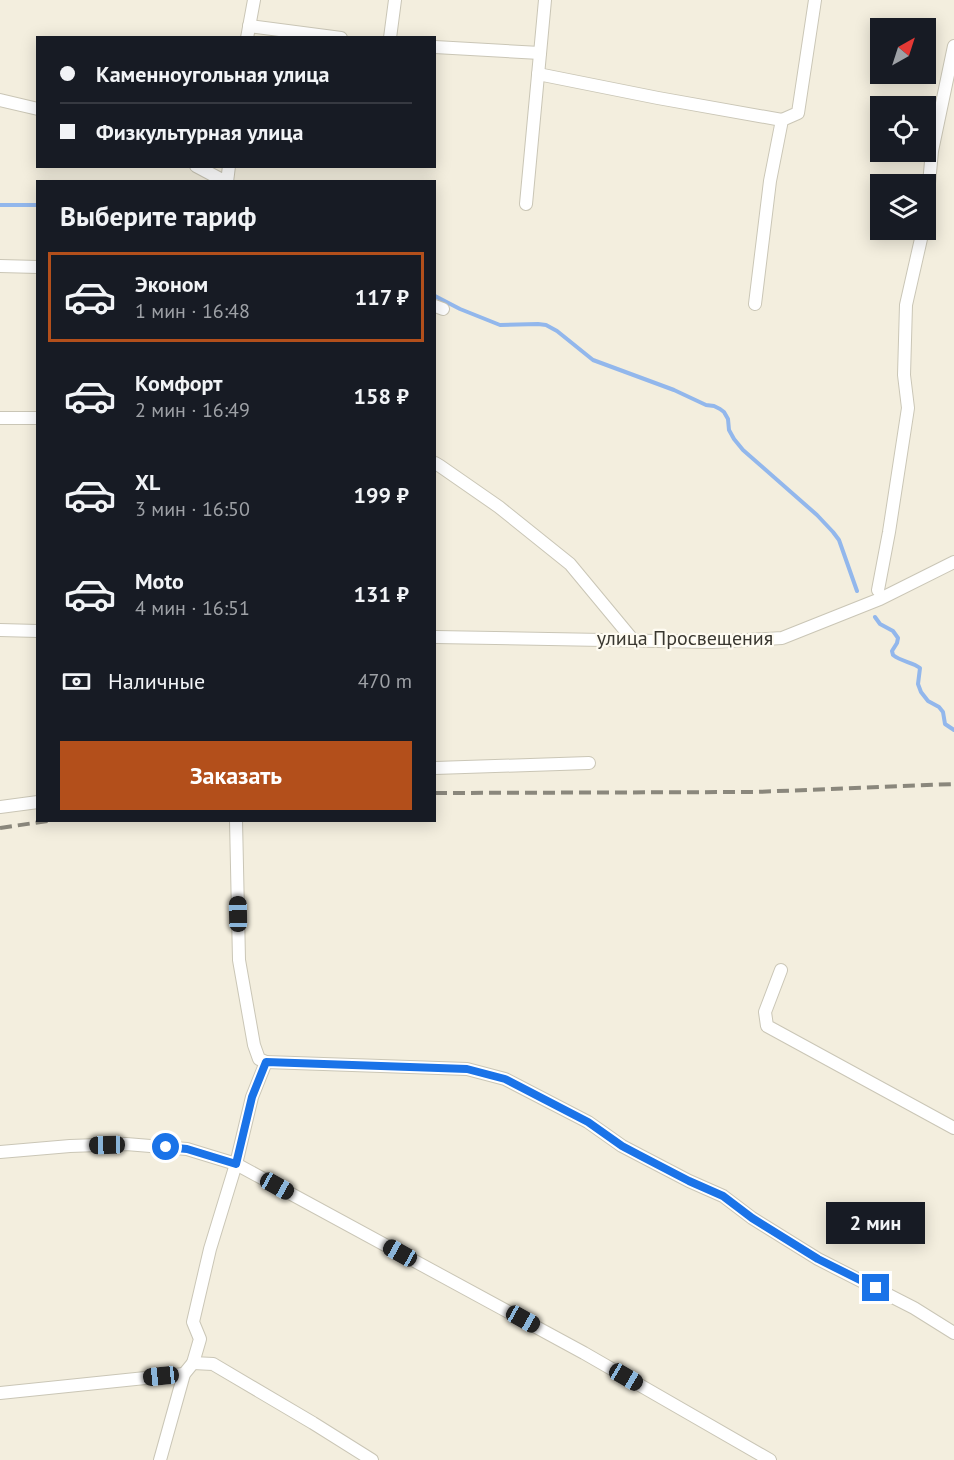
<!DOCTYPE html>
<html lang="ru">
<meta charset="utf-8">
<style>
:root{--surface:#171b24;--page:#20242c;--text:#f1f3f6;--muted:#9ea1a6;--line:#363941;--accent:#b34f1b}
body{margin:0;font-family:"PT Sans",sans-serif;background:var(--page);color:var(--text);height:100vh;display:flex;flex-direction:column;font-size:22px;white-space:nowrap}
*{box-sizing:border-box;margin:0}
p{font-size:20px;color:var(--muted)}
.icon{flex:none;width:33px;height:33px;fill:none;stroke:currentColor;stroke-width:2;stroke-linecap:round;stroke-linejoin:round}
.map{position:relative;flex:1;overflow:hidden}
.panel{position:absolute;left:36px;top:180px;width:400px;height:642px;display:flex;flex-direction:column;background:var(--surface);border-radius:0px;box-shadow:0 3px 15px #0003}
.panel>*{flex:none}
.banner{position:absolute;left:36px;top:36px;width:400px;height:132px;border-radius:0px;box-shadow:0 3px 15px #0003;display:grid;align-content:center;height:132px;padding:0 24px;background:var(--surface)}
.needle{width:39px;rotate:39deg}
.fabs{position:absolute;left:870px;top:18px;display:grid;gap:12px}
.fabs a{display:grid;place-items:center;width:66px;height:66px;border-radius:0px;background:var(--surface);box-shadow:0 3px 15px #0003;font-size:30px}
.end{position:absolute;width:27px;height:27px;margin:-14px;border:8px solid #1a73e8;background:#fff;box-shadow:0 0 0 3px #fff}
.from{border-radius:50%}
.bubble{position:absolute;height:42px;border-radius:0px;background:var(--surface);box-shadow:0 3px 15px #0003;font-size:20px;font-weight:600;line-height:42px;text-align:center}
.car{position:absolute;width:18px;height:36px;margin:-18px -9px;border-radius:8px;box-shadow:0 0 4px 2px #0007;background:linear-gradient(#222 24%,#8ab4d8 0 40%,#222 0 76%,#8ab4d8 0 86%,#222 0)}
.banner b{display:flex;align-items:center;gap:21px;height:57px;font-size:22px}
.banner b+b{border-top:2px solid var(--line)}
.banner i{width:15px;height:15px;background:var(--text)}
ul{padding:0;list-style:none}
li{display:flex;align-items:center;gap:18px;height:90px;margin:0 12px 9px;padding:0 12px;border:3px solid transparent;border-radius:0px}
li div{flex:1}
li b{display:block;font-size:22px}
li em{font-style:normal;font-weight:600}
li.current{border-color:var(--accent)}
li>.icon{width:54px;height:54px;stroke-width:1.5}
h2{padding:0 24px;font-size:27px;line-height:72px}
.pay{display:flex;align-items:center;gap:15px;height:66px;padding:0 24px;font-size:22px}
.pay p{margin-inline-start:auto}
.primary-button{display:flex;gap:12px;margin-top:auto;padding:12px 24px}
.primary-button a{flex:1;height:69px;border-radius:0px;background:var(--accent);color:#fff;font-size:24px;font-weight:600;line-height:69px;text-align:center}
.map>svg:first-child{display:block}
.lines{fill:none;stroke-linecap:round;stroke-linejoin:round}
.stream{stroke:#92b7ec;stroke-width:4}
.minor-casing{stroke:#cac6b6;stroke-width:14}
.minor{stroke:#fff;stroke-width:12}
.rail{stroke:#8a877c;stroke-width:4;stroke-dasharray:12 6;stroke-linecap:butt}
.route{stroke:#1a73e8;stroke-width:8}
.labels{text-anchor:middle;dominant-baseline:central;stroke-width:4.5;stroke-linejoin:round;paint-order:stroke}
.street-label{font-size:20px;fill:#393730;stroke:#fefbf1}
</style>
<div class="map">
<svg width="954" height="1460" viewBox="0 0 954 1460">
<rect width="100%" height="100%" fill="#f3eede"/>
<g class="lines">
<g class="stream">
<path d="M 0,205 L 38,205"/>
<path d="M 435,296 L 460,309 L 500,325 L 538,324 L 546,325 L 557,331 L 593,360 L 674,390 L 706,405 L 714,406 L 720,409 L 724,412 L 728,419 L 729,430 L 734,439 L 743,450 L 817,515 L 833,532 L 839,540 L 857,591"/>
<path d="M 875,617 L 880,624 L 893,631 L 898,638 L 897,643 L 892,651 L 893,655 C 902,662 912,662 920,668 L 918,684 L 921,692 L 928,701 L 939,707 L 943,712 L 945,724 L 954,730"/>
</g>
<g class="minor-casing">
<g id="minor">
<path d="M 249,26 L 341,38"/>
<path d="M 247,38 L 254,0"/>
<path d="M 390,38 L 395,0"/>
<path d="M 435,47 L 540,53"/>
<path d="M 538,74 L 658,98 L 782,120"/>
<path d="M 0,100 L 38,109"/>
<path d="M 196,166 L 226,182"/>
<path d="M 227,182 L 229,166"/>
<path d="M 526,204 L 545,0"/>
<path d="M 926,216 L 932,151 L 954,46"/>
<path d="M 0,266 L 38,267"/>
<path d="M 755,304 L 770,181 L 782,120 L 798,113 L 815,0"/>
<path d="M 435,306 L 443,309"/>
<path d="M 0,418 L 38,418"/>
<path d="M 435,463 L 440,466 L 499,507 L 570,564 L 633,640"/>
<path d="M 878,590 L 889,532 L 908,408 L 904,375 L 906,305 L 923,230"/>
<path d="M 0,630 L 38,631"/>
<path d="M 435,637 L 712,642 L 782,638 L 880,599 L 954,562"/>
<path d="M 435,768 L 589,763"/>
<path d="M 0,807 L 38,802"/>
<path d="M 781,970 L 765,1012 L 767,1026 L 954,1128"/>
<path d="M 266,1062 L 467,1069 L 505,1079 L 588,1122 L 622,1146 L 689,1181 L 723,1196 L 752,1218 L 818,1259 L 914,1308 L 954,1333"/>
<path d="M 0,1152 L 70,1146 L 126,1144 L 187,1149 L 236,1164 L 584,1353 L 770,1460"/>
<path d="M 193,1363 L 213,1364 L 313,1423 L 372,1460"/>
<path d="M 0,1393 L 184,1374"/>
<path d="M 160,1460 L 184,1374 L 193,1363 L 200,1339 L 193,1322 L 210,1249 L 236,1164 L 252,1097 L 266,1062 L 259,1059 L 254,1045 L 239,960 L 236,820"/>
</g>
</g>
<use href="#minor" class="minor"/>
<g class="rail">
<path d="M 435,793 L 755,792 L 954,784"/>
<path d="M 0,828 L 54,820"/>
</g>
</g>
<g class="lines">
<path class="route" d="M 166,1147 L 187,1149 L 236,1164 L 252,1097 L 266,1062 L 467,1069 L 505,1079 L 588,1122 L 622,1146 L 639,1155 L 689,1181 L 723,1196 L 752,1218 L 818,1259 L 876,1288"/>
</g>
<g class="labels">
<g class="street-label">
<text x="685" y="638">улица Просвещения</text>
</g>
</g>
</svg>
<div class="fabs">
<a><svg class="needle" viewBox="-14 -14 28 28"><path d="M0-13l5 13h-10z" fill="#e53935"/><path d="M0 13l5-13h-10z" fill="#9ea1a6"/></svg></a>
<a><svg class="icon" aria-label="locate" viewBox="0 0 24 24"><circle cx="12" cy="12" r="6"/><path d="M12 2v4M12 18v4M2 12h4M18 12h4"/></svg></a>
<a><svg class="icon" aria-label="layers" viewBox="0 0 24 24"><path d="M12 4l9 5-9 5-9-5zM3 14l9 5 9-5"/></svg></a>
</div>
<i class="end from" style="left:166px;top:1147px"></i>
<i class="end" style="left:876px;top:1288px"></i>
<div class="bubble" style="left:826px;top:1202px;width:99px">2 мин</div>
<i class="car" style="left:238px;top:914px;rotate:359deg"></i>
<i class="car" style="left:107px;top:1145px;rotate:269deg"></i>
<i class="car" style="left:277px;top:1186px;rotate:119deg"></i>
<i class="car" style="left:400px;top:1253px;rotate:299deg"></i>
<i class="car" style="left:523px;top:1319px;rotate:119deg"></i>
<i class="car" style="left:161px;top:1376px;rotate:264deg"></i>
<i class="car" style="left:626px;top:1377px;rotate:120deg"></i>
<div class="banner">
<b><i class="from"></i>Каменноугольная улица</b>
<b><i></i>Физкультурная улица</b>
</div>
<section class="panel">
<h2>Выберите тариф</h2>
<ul>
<li class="current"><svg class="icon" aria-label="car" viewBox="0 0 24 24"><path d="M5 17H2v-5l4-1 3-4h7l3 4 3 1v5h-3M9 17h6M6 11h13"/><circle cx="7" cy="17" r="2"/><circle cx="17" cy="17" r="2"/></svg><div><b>Эконом</b><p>1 мин · 16:48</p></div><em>117 ₽</em></li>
<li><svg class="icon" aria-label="car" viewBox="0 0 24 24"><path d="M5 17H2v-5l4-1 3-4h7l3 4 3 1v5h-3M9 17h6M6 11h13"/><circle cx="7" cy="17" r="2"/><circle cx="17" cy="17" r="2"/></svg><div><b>Комфорт</b><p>2 мин · 16:49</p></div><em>158 ₽</em></li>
<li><svg class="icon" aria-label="car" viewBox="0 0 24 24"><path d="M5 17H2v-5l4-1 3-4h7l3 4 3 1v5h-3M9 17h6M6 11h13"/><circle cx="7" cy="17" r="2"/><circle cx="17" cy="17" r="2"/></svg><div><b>XL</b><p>3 мин · 16:50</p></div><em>199 ₽</em></li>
<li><svg class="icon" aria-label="car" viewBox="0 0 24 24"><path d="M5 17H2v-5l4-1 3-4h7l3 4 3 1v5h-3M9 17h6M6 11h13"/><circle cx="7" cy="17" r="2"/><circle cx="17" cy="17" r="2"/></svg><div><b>Moto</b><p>4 мин · 16:51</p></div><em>131 ₽</em></li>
</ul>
<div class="pay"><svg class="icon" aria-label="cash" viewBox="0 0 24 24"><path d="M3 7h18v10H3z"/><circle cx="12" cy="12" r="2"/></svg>Наличные<p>470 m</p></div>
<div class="primary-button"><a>Заказать</a></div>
</section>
</div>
